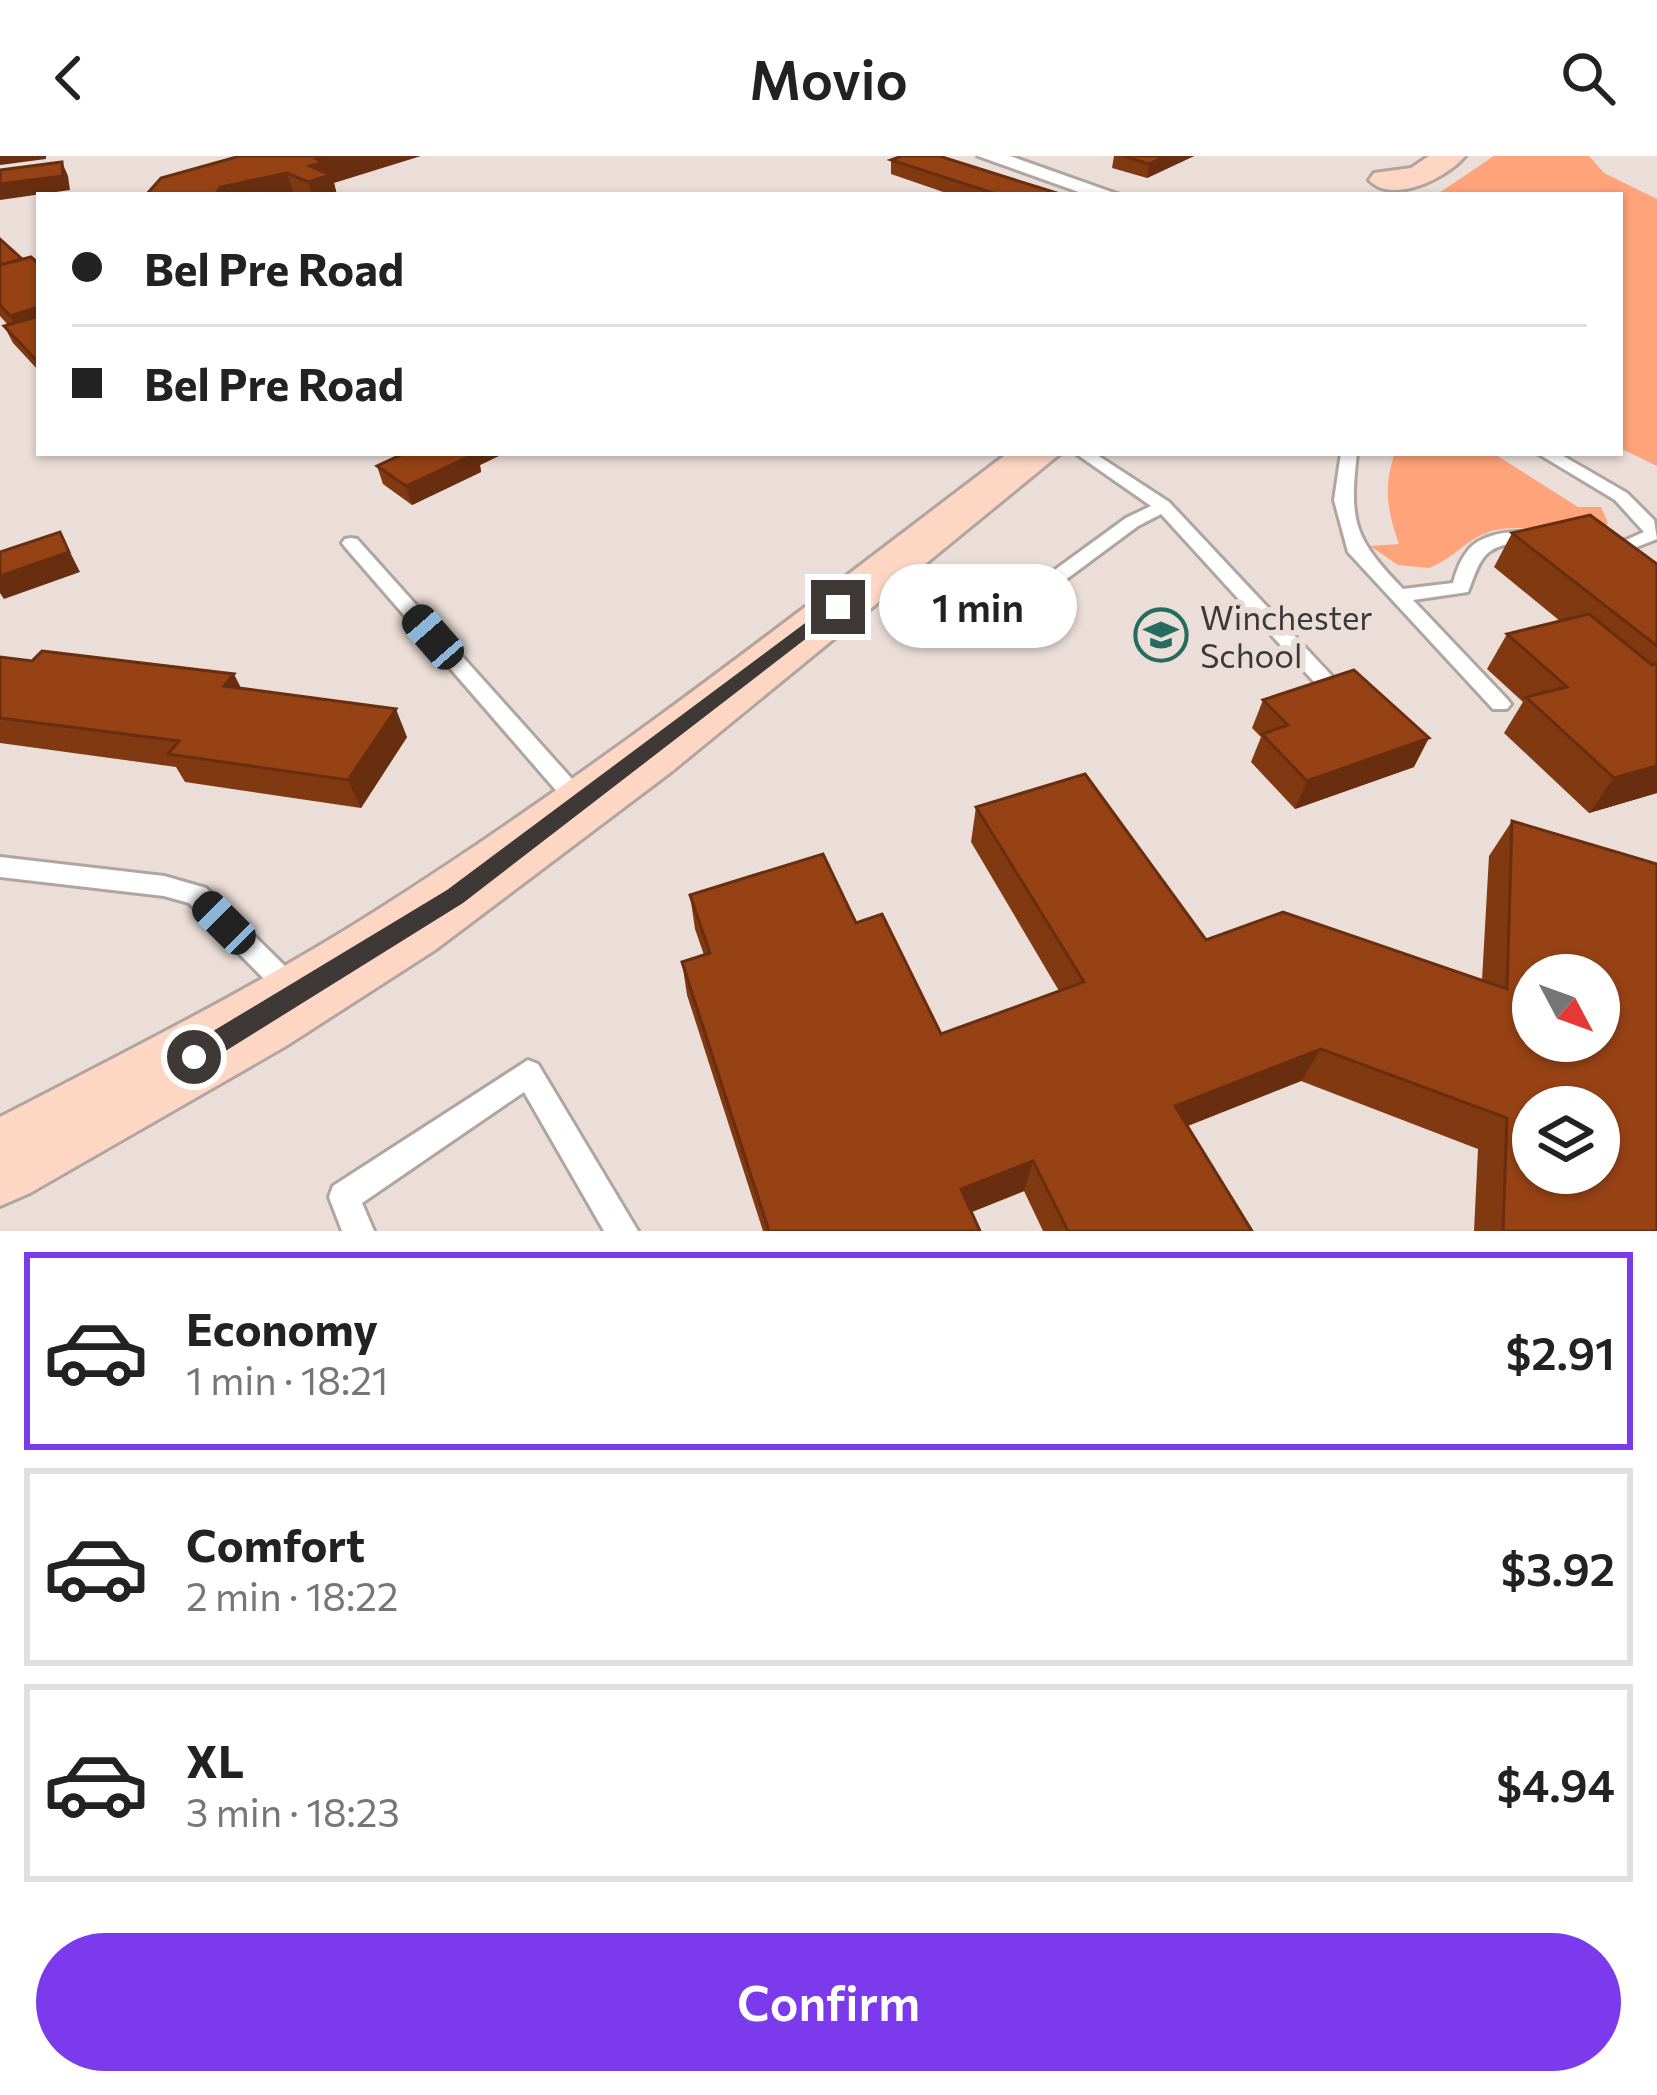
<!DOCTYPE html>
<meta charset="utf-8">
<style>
:root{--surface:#fff;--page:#f6f6f6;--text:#222;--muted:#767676;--line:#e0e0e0;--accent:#7c3aed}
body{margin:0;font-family:Commissioner,sans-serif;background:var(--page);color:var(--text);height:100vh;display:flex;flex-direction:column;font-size:45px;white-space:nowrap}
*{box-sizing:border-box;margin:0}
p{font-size:39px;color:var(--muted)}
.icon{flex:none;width:66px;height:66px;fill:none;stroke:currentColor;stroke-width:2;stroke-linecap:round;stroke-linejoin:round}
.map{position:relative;height:1075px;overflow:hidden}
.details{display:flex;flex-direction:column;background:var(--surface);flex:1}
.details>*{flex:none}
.banner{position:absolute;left:36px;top:36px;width:1587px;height:264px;border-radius:0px;box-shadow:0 3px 9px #0004;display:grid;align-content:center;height:264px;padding:0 36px;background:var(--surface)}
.needle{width:78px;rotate:131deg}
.buttons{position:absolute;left:1512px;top:798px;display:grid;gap:24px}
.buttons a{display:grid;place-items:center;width:108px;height:108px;border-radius:50%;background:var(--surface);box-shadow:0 3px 9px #0004;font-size:60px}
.end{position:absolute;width:54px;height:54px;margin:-27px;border:15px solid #3e3836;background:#fff;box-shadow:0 0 0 6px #fff}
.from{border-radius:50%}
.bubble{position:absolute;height:84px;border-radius:42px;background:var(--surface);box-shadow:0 3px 9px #0004;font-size:39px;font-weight:600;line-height:84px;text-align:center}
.car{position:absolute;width:36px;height:72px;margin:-36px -18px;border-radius:15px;box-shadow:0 0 9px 3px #0007;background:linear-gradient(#222 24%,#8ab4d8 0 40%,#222 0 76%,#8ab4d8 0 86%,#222 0)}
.banner b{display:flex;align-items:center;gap:42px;height:114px;font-size:45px}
.banner b+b{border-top:3px solid var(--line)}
.banner i{width:30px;height:30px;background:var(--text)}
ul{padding:21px 0 0;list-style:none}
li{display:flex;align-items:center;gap:36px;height:198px;margin:0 24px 18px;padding:0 12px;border:6px solid var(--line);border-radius:0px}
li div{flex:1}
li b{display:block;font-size:45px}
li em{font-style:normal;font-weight:600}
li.on{border-color:var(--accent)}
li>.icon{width:108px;height:108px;stroke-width:1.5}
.button{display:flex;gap:24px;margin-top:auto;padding:24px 36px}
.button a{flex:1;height:138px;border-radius:72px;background:var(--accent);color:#fff;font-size:48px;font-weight:600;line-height:138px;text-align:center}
header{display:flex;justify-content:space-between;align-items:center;height:156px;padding:0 36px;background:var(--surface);font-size:54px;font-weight:600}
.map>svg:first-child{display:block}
.green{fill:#fea37a}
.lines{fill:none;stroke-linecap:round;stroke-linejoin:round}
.lane-casing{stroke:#b1a59f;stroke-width:6}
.street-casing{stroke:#b1a59f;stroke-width:6}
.secondary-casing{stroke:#b1a59f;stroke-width:6}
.lane{fill:#fff;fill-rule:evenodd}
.street{fill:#fff;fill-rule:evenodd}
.secondary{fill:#fdd7c4;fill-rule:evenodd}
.wall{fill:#813912}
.shaded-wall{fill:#692e0f}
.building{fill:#964215;stroke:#692e0f;stroke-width:3;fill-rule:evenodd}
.route{fill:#3e3836}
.labels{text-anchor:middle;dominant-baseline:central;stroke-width:12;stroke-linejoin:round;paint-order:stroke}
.poi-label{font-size:33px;fill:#3e3836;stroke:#ebded8;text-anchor:start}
</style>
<header><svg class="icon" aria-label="back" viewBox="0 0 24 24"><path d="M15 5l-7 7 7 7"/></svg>Movio<svg class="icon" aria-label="search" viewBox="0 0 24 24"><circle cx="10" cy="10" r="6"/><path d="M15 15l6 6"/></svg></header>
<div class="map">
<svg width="1657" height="1075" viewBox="0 0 1657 1075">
<rect width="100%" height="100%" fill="#ebded8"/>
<g class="green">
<path d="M 1494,0 L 1589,0 L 1604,17 L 1657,43 L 1657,310 L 1620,292 L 1620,39 L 1436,39 Z"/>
<path d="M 1395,297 L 1493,297 L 1578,351 L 1601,351 L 1608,367 C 1587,390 1542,372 1514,372 C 1469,373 1464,398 1429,412 L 1398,409 L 1370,390 L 1399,388 C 1387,354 1383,331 1395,297 Z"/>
</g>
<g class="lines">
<g class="lane-casing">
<g id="lane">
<path d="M 1075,297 L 1094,297 L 1169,346 L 1331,519 L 1334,524 L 1331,529 L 1317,529 L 1161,358 L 1138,370 L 1014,462 L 1000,462 L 997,458 L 1000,454 L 1126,362 L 1151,350 Z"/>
<path d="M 1341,297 L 1357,297 C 1349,367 1354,382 1403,433 L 1453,427 C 1456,415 1461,402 1470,392 C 1485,376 1525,371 1542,382 C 1532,388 1525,387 1513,388 C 1481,390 1478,411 1468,436 L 1413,444 L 1507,543 L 1511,548 L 1507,553 L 1493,553 L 1348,396 L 1334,344 Z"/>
<path d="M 1537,297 L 1558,297 L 1627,337 L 1654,364 L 1657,383 L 1629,394 L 1600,393 L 1597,389 L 1600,385 L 1626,384 L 1644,376 L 1615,344 Z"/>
<path d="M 351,382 L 357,383 L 589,642 L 593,648 L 589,654 L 573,654 L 345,391 L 342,387 L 345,383 Z"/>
<path d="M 0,701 L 164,720 L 206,732 L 302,827 L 306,835 L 302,843 L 293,847 L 284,843 L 189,747 L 164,740 L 0,721 Z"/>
<path d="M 528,904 L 538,908 L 638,1075 L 604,1075 L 524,936 L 362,1047 L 374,1075 L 342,1075 L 329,1041 L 333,1030 Z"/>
</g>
</g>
<g class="street-casing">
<path id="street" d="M 978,0 L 1010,0 L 1120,39 L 1087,39 Z"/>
</g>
<g class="secondary-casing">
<g id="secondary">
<path d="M 1429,0 L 1465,0 C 1447,22 1392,49 1369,24 L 1374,17 L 1411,12 Z"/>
<path d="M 1008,297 L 1061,297 L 671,616 L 435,794 L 286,890 L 30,1037 L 0,1050 L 0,961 C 129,894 260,829 382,751 C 600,612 803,452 1008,297 Z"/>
</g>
</g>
<use href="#lane" class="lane"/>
<use href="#street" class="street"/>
<use href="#secondary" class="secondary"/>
</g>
<g class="wall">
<path d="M 240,0 L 334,27 L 337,39 L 146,39 Z"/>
<path d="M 1114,0 L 1194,0 L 1147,22 L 1112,12 Z"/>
<path d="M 891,4 L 1063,39 L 952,39 L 891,18 Z"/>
<path d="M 0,83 L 22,103 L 39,108 L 39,215 L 13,187 L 4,170 L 8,169 L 0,160 Z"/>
<path d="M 405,297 L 505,297 L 480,309 L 481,316 L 412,349 L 383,328 L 377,310 Z"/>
<path d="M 1512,377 L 1657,408 L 1657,637 L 1589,657 L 1504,577 L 1523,546 L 1487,513 L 1507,478 L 1560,465 L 1494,411 Z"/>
<path d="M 0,501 L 241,532 L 407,581 L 361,652 L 185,626 L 176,611 L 0,587 Z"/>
<path d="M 1263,544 L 1414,611 L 1295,653 L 1251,606 L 1261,581 L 1252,572 Z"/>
<path d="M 976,651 L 1206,784 L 1482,824 L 1489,700 L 1512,665 L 1657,1075 L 1474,1075 L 1478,993 L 1301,925 L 1187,970 L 1252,1075 L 1043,1075 L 1024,1035 L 972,1056 L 980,1075 L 763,1075 L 687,839 L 682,806 L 704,799 L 695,773 L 690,739 L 941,878 L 1059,835 L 971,686 Z"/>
</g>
<g class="shaded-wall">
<path d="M 0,0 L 46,0 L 46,3 L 0,9 Z"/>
<path d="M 327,0 L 421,0 L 334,27 L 337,39 L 312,39 L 308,26 L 310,10 L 317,3 Z"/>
<path d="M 1166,0 L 1194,0 L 1147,22 L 1149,8 Z"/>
<path d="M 62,6 L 68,20 L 70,34 L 0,44 L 0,28 Z"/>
<path d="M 287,17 L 294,39 L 215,39 L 221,31 Z"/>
<path d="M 39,151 L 39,179 L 23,184 L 10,160 Z"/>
<path d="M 471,297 L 505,297 L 480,309 L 481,316 L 412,349 L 406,330 Z"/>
<path d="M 60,376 L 80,416 L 4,443 L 0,437 L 0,420 Z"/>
<path d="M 234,518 L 248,546 L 224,530 Z"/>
<path d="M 396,553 L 407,581 L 361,652 L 348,624 Z"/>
<path d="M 1429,582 L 1414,611 L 1295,653 L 1307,625 Z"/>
<path d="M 1657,610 L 1657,637 L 1589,657 L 1614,622 Z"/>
<path d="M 1321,893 L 1301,925 L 1160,981 L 1175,950 Z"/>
<path d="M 1033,1005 L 1024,1035 L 956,1062 L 961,1033 Z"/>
</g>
<g class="building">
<path d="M 240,0 L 327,0 L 317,3 L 324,6 L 310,10 L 331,19 L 308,26 L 287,17 L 221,31 L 215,39 L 146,39 L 161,22 Z"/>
<path d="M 902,0 L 939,0 L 1063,39 L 999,39 L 891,4 Z"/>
<path d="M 1123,0 L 1166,0 L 1149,8 Z"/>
<path d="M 62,6 L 63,20 L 0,28 L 0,14 Z"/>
<path d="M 0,83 L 22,103 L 0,109 Z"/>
<path d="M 31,101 L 39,108 L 39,151 L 10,160 L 0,149 L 0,109 Z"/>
<path d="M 39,160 L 39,207 L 4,170 Z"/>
<path d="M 405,297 L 477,297 L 406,330 L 377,310 Z"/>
<path d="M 1590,359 L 1657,408 L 1657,490 L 1512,377 Z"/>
<path d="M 60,376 L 69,396 L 0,420 L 0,396 Z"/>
<path d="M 1589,458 L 1652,509 L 1657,507 L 1657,610 L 1614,622 L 1526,541 L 1567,531 L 1507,478 Z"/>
<path d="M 42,495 L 234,518 L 224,530 L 396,553 L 348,624 L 168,598 L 179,585 L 0,562 L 0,501 L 32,505 Z"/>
<path d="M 1354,514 L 1429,582 L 1307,625 L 1262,578 L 1288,569 L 1263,544 Z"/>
<path d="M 1085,618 L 1206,784 L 1283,756 L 1507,833 L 1512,665 L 1657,708 L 1657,1075 L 1503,1075 L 1507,962 L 1321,893 L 1175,950 L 1252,1075 L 1068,1075 L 1033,1005 L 961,1033 L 980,1075 L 769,1075 L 682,806 L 710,797 L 690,739 L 823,698 L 856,767 L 882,758 L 941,878 L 1084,826 L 976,651 ZM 1533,819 L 1599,819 L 1599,885 L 1533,885 ZM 1533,951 L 1599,951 L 1599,1017 L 1533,1017 Z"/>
</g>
<path class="route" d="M 832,447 L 847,451 L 463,747 L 203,909 L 185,909 L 181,901 L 185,892 L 447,734 Z"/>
<defs>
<g id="school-ring" transform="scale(2.7)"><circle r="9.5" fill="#ebded8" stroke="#256b60" stroke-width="1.5"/><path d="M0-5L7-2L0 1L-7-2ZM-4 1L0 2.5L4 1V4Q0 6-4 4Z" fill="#256b60"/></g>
</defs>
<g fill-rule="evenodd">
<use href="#school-ring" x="1161" y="479"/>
</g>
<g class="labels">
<g class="poi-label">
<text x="1200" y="460">Winchester<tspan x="1200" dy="38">School</tspan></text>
</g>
</g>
</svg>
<div class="buttons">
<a><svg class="needle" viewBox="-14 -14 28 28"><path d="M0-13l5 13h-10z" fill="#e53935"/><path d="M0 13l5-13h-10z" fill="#767676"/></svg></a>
<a><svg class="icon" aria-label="layers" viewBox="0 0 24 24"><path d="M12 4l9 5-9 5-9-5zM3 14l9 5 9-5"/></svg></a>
</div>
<i class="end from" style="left:194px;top:901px"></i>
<i class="end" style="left:838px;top:451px"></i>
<div class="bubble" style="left:879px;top:408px;width:198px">1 min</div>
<i class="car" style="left:433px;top:481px;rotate:319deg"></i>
<i class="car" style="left:224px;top:767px;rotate:315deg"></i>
<div class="banner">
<b><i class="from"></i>Bel Pre Road</b>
<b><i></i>Bel Pre Road</b>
</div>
</div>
<section class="details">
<ul>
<li class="on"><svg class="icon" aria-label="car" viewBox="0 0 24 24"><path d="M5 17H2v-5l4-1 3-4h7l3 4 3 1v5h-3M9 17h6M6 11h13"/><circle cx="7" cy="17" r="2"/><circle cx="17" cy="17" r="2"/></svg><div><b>Economy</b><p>1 min · 18:21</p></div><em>$2.91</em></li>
<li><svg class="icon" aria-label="car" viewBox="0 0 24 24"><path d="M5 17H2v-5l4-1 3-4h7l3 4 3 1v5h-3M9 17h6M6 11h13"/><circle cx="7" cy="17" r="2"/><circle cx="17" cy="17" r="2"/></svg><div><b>Comfort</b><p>2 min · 18:22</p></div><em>$3.92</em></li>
<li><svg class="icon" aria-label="car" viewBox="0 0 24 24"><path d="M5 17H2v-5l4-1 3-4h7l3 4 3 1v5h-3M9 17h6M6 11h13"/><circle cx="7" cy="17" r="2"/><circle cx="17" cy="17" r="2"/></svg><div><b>XL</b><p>3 min · 18:23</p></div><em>$4.94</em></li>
</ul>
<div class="button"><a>Confirm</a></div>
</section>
